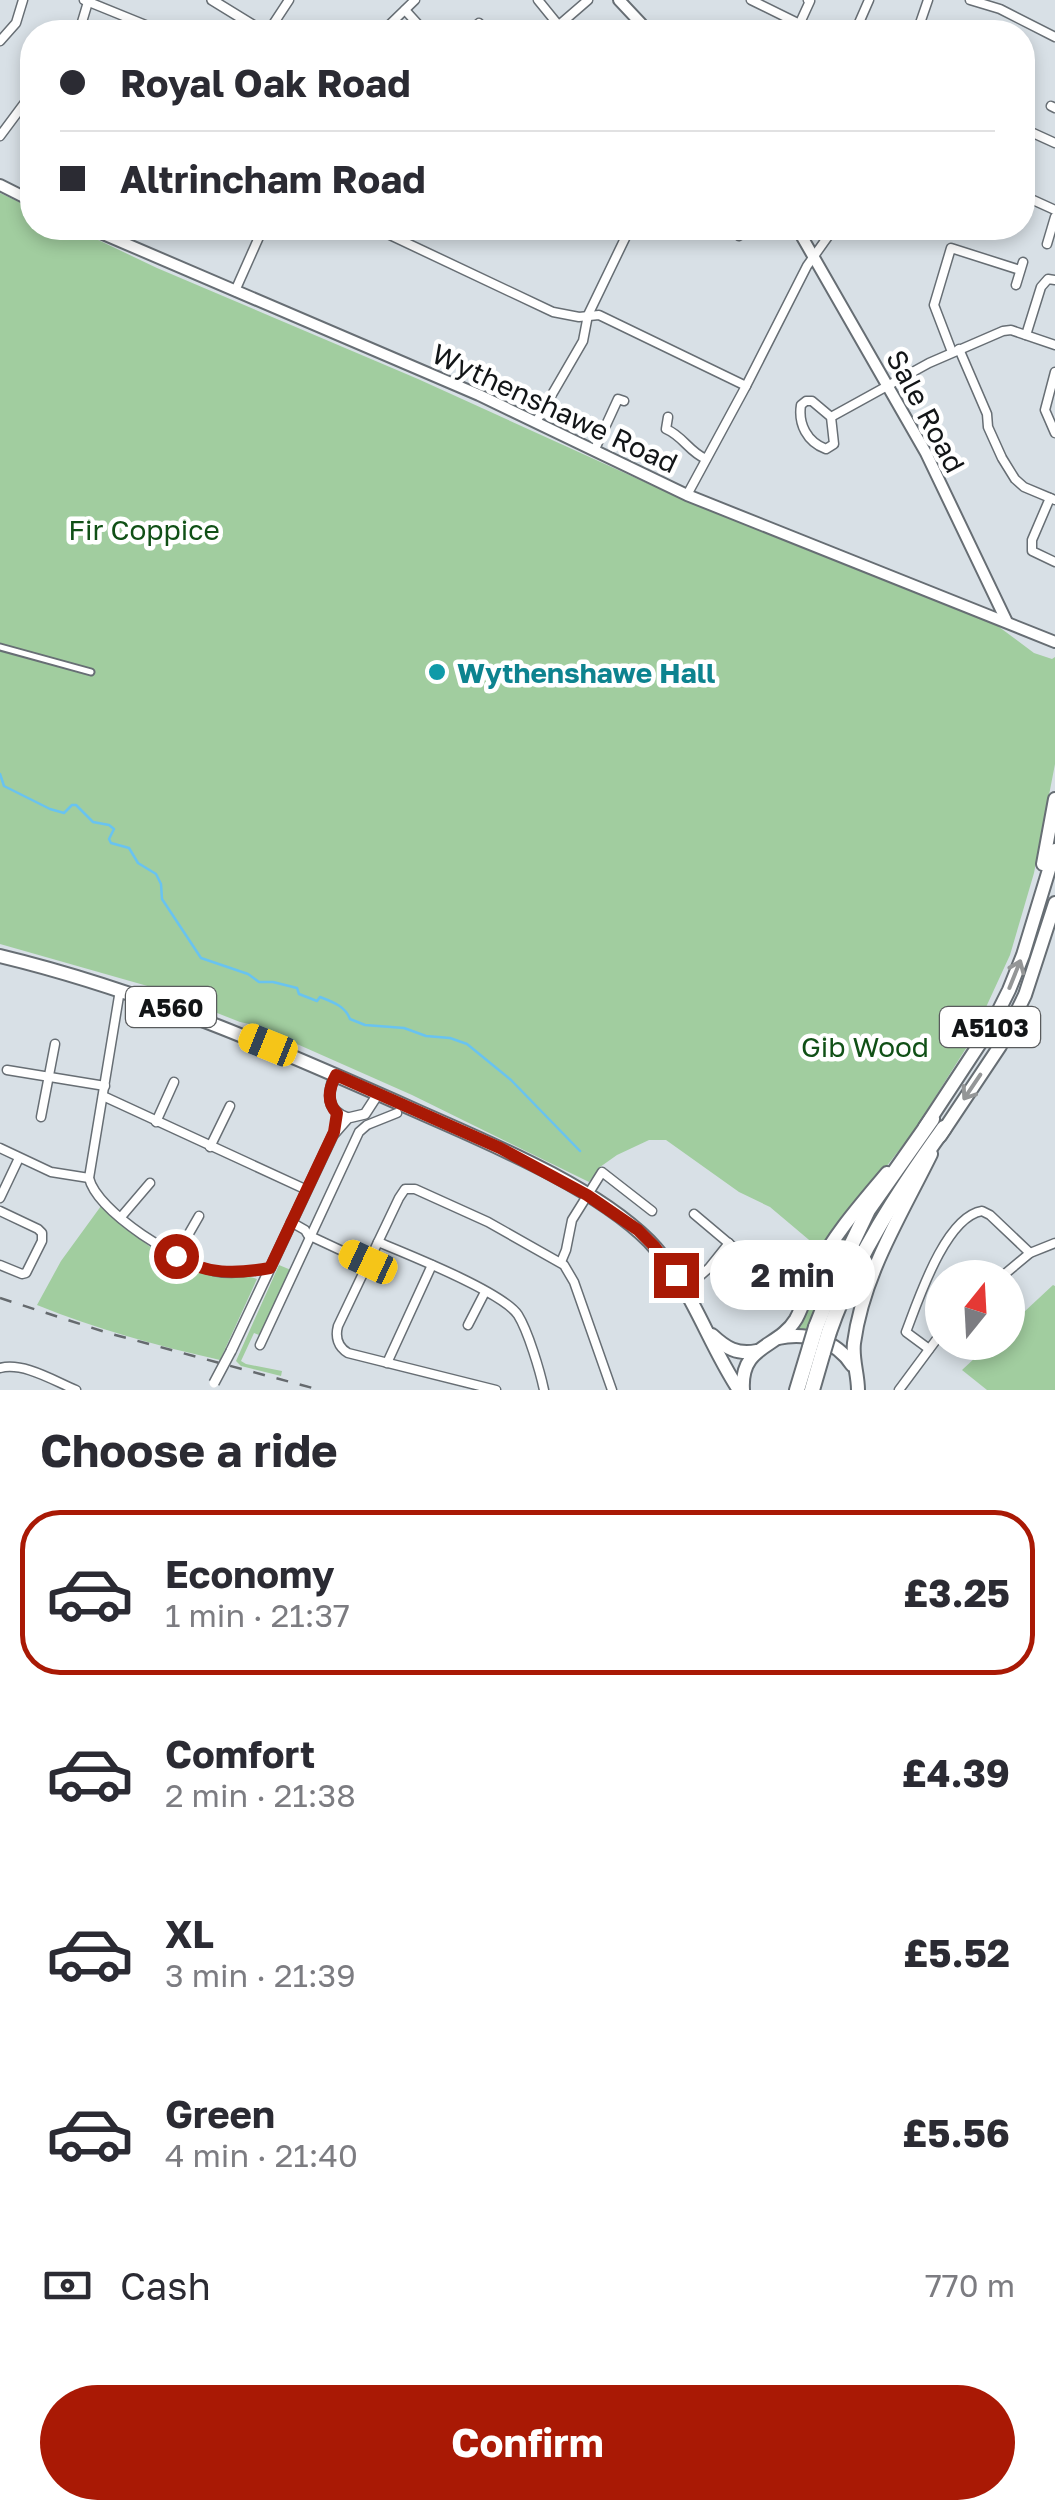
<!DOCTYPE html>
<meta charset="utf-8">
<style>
:root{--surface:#fff;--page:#f7f7f7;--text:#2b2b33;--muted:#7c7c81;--line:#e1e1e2;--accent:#a91905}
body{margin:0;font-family:"Golos Text",sans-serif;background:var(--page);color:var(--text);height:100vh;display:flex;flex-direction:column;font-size:38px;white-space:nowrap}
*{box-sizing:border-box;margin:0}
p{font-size:32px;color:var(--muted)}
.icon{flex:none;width:55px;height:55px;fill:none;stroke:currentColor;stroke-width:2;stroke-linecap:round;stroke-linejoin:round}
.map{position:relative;height:1390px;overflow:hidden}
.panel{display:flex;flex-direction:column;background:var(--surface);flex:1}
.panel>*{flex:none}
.top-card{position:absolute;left:20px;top:20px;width:1015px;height:220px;border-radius:40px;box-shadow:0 5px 15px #0003;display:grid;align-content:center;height:220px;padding:0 40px;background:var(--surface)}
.needle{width:65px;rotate:18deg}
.buttons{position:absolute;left:925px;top:1260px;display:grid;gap:20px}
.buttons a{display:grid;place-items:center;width:100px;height:100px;border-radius:50%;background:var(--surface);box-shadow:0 5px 15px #0003;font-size:50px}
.end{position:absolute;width:45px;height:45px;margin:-22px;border:12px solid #a91905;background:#fff;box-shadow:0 0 0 5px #fff}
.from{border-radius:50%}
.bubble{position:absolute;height:70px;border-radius:35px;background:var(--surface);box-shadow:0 5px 15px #0003;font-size:32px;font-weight:700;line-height:70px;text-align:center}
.car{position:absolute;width:30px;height:60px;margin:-30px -15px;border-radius:12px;box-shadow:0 0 8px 2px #0007;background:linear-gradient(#f5c518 24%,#345 0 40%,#f5c518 0 76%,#345 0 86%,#f5c518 0)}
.top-card b{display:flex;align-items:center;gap:35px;height:95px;font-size:38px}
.top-card b+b{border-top:2px solid var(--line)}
.top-card i{width:25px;height:25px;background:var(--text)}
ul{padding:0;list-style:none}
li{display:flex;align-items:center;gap:30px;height:165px;margin:0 20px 15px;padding:0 20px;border:5px solid transparent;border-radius:40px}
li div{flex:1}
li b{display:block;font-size:38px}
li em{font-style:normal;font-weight:700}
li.current{border-color:var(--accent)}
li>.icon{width:90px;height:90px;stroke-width:1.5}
h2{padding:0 40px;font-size:45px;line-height:120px}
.pay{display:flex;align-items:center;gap:25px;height:110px;padding:0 40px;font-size:38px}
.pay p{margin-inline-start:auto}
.button{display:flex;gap:20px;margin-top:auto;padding:20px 40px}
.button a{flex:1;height:115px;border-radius:60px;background:var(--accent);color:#fff;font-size:40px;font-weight:700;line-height:115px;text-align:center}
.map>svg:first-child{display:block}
.green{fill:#a1cd9f}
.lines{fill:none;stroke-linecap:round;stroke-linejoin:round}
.stream{stroke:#69c3f0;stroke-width:2.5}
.pedestrian-casing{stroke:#676e74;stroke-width:9}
.minor-casing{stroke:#676e74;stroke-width:11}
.tertiary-casing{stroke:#676e74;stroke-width:12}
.secondary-casing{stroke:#676e74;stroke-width:14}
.trunk-casing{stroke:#676e74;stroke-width:16}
.motorway-casing{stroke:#676e74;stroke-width:18}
.pedestrian{stroke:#fff;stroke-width:5}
.minor{stroke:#fff;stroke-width:8}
.tertiary{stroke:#fff;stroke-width:9}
.secondary{stroke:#fff;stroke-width:10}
.trunk{stroke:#fff;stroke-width:12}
.motorway{stroke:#fff;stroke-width:14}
.rail{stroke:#656a6e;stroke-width:2.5;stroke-dasharray:12 12;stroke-linecap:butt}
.tertiary-bridge-casing{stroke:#676e74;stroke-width:12;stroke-linecap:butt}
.motorway-bridge-casing{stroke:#676e74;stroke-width:18;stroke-linecap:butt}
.tertiary-bridge{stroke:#fff;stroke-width:9}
.motorway-bridge{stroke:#fff;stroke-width:14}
.oneway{stroke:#949697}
.route{stroke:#a91905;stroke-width:12}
.culture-dot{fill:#0f9aa8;stroke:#fff;stroke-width:4}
.labels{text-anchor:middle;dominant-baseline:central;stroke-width:9;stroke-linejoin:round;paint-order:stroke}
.shield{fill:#fff;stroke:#595b5d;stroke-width:2.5}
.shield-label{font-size:25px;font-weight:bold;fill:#121517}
.street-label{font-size:28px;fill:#121517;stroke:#fff}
.park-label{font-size:28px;fill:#105016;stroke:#fff}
.culture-label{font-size:28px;font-weight:bold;fill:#0d838f;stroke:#fff;text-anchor:start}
</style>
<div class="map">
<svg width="1055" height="1390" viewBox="0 0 1055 1390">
<rect width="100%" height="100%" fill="#d8e0e6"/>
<g class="green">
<path d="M 0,193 L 32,208 L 32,228 L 73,228 L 157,268 L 418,379 L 691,503 L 991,621 L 1034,653 L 1052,659 L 1055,657 L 1055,764 L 1034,873 L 1010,955 L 970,1042 L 927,1110 L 911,1135 L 821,1250 L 770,1207 L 739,1192 L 666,1140 L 649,1140 L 617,1155 L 600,1167 L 589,1182 L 412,1095 L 254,1025 L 240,1022 L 151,987 L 0,944 Z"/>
<path d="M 101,1206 C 131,1231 162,1263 202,1272 C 219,1276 242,1273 257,1279 L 220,1360 C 158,1346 96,1329 37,1305 L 61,1261 Z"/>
<path d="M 863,1211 L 821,1291 L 807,1331 L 792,1331 C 812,1286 833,1250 863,1211 Z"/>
<path d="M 279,1265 L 291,1270 L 259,1335 L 254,1333 L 241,1361 L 246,1364 L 282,1371 L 281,1376 L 241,1366 L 236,1361 Z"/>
<path d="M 1053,1285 L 1055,1286 L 1055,1390 L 987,1390 L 962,1370 L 991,1343 L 1008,1342 L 1008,1327 Z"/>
</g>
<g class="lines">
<path class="stream" d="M 0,774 L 4,786 L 50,809 L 64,813 L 72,805 L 76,805 L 93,822 L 109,825 L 114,829 L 109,839 L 111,843 L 129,848 L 138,863 L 156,874 L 161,884 L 162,899 L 201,958 L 248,974 L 259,982 L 273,982 L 297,988 L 299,994 L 317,1001 L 320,997 C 333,1002 345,1006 350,1019 L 365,1025 L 404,1028 L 426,1036 L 450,1038 L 467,1044 L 511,1080 L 580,1151"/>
<g class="pedestrian-casing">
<path id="pedestrian" d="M 0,647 L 91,672"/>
</g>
<g class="minor-casing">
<g id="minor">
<path d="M 84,0 L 153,28 L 155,32"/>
<path d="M 538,0 L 564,32"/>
<path d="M 751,0 L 816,32"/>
<path d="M 970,0 L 1000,9 L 1055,37"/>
<path d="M 405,10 L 425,32"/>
<path d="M 799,25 L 810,1 L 808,0"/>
<path d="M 79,32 L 88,2"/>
<path d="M 233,32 L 242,19"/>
<path d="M 268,32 L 289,0"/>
<path d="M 382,32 L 415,0"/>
<path d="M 469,32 L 479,23"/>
<path d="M 551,32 L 588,0"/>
<path d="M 855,32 L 869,0"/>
<path d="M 917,32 L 928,0"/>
<path d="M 0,41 L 16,23 L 23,0"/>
<path d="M 1051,106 L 1055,108"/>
<path d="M 1022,128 L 1055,143"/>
<path d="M 0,136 L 32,93"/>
<path d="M 1022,195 L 1055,210"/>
<path d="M 375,228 L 553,312 L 579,317 L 599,315 L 746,386"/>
<path d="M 737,228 L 739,236"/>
<path d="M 883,228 L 890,232"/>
<path d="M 1047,244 L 1055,217"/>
<path d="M 1016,285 L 1023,262"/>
<path d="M 235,291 L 263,228"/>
<path d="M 1026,335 L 1041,287 L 1048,279 L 1055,280"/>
<path d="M 959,349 L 987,414 L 988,427 L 1002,458 L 1015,479 L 1024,487 L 1055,500"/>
<path d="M 952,352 L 934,305 L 951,248 L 1020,270"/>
<path d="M 1055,372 L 1045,410 L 1055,433"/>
<path d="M 668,417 L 666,429 C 683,436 689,452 706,459"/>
<path d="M 831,417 L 834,444 L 826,449 C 807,442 798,424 801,405 L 806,401 L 812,401 L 831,417 L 929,363 L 1003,331 L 1011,330 L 1055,345"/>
<path d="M 536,422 L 583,341 L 588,315 L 630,228"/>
<path d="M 595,449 L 618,399 L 624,401"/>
<path d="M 687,495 L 746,386 L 807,266 L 834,228"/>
<path d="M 1050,498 L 1032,540 L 1032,551 L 1055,562"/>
<path d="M 120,990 L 89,1178 C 97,1212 181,1264 214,1271 C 232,1275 251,1272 269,1268"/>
<path d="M 7,1070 L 105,1086"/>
<path d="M 103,1096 L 307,1190"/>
<path d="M 41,1117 L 55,1044"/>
<path d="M 156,1122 L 174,1082"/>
<path d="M 210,1147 L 230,1106"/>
<path d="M 0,1148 L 51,1172 L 89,1178"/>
<path d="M 0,1198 L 19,1158"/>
<path d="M 0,1211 L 38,1229 L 42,1233 L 42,1241 L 26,1273 L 22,1274 L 0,1265"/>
<path d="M 694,1214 L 764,1273"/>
<path d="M 121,1217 L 150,1183"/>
<path d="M 291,1222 L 305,1230 L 308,1235 L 368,1263"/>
<path d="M 378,1242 C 407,1254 503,1292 518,1315 C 528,1331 540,1371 544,1390"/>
<path d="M 176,1256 L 199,1216"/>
<path d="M 561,1262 L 566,1250 L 572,1220 L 602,1172 L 652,1211"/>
<path d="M 1000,1278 L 1030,1253 L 1055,1243"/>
<path d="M 685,1289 L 709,1268 L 729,1243"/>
<path d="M 468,1325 L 485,1292"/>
<path d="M 260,1345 L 359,1132 L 367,1125 L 397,1113"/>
<path d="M 929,1349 L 906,1332 C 918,1301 945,1217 982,1211 L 990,1215 L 1030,1253"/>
<path d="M 387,1363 L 432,1265"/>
<path d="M 0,1368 C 24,1362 54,1381 76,1390"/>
<path d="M 496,1390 L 348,1353 C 338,1347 335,1337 338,1326 L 399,1198 L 405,1189 L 415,1189 L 488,1222 L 564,1265 L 574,1282 L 612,1390"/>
<path d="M 899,1390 L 942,1332"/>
</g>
</g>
<g class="tertiary-casing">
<g id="tertiary">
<path d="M 212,0 L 264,32"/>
<path d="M 335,1075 C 327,1093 326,1111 348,1118"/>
<path d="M 231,1351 L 333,1135 L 348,1118 L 365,1114 L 378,1094"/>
</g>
</g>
<g class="secondary-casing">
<g id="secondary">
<path d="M 619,0 L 649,32"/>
<path d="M 0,185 L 32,201"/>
<path d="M 89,228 L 479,395 L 687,495 L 1055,642"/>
<path d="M 797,228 L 926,453 L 1006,620"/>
</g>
</g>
<g class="trunk-casing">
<g id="trunk">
<path d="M 1043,864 L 1055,799"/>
<path d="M 0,956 C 146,991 282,1051 419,1112 C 491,1144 594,1186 649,1241 C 691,1284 707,1342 739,1390"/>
<path d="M 925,1127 L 990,1028 L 1009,990 L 1023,955 L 1055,850"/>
<path d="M 940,1136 L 1000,1046 L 1025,995 L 1055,903"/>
<path d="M 712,1335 C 726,1348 737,1355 757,1351"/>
<path d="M 778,1338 C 807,1332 836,1340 852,1365"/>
<path d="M 743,1390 C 740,1344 778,1349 796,1319 C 805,1303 808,1284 817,1268 C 835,1233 862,1203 887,1173"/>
<path d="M 858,1390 C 858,1374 852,1359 854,1343 C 863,1275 901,1215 931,1154"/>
</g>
</g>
<g class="motorway-casing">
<g id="motorway">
<path d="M 816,1327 L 835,1279 L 868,1210 L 932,1119"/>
<path d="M 829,1332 C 855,1257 898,1192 944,1128"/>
<path d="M 797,1390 L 810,1347"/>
<path d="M 812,1390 L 823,1352"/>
</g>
</g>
<use href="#pedestrian" class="pedestrian"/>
<use href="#minor" class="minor"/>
<use href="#tertiary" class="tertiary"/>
<use href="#secondary" class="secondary"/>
<use href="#trunk" class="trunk"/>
<use href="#motorway" class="motorway"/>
<path class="rail" d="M 0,1298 L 108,1333 L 320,1390"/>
<g class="tertiary-bridge-casing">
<path id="tertiary-bridge" d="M 214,1383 L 231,1351"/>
</g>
<g class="motorway-bridge-casing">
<g id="motorway-bridge">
<path d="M 810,1347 L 816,1327"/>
<path d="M 823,1352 L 829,1332"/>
</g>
</g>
<use href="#tertiary-bridge" class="tertiary-bridge"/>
<use href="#motorway-bridge" class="motorway-bridge"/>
</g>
<defs><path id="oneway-shaft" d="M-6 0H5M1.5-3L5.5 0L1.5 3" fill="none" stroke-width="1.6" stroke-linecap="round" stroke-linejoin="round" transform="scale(2.5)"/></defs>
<g class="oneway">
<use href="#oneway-shaft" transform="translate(1015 974) rotate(-68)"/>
<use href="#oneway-shaft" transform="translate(972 1087) rotate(124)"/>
</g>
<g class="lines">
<path class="route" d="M 176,1256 C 206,1275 236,1274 270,1268 L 334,1132 L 337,1113 C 326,1102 329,1088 336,1075 L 500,1148 L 587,1195 L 638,1230 L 654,1246 L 676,1275"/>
</g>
<circle class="culture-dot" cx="437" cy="672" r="10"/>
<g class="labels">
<g class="shield">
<rect x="126" y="987" width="90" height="40" rx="8"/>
<rect x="940" y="1007" width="100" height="40" rx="8"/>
</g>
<g class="shield-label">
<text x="171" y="1007">A560</text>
<text x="990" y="1027">A5103</text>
</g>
<g class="street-label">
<text transform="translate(555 408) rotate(25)">Wythenshawe Road</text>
<text transform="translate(926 411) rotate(62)">Sale Road</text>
</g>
<g class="park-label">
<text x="144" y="529">Fir Coppice</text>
<text x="865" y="1046">Gib Wood</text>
</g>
<g class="culture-label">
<text x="457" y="672">Wythenshawe Hall</text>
</g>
</g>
</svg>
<div class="buttons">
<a><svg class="needle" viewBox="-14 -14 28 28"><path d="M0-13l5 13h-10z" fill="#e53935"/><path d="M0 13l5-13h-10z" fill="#7c7c81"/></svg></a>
</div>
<i class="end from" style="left:176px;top:1256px"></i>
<i class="end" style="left:676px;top:1275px"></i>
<div class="bubble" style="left:710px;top:1240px;width:165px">2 min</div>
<i class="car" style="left:268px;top:1045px;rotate:292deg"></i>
<i class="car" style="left:368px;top:1262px;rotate:295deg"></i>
<div class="top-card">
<b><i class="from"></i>Royal Oak Road</b>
<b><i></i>Altrincham Road</b>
</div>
</div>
<section class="panel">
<h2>Choose a ride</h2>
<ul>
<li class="current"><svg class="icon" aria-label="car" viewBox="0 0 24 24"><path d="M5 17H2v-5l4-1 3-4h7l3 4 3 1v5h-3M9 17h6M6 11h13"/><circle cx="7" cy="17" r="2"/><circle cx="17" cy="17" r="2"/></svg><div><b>Economy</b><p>1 min · 21:37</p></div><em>£3.25</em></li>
<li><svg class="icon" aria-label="car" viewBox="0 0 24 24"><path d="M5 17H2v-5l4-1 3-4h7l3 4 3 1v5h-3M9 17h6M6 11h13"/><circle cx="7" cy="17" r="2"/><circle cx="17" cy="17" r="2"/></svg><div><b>Comfort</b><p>2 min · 21:38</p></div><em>£4.39</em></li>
<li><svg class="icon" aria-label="car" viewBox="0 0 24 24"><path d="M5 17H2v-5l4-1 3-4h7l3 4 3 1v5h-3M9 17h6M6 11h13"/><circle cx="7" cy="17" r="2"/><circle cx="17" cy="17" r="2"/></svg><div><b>XL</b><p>3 min · 21:39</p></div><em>£5.52</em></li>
<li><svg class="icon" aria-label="car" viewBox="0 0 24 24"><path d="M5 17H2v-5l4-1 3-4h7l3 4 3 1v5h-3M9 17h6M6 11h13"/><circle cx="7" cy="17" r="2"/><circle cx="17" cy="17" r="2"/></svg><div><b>Green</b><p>4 min · 21:40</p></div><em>£5.56</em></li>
</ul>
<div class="pay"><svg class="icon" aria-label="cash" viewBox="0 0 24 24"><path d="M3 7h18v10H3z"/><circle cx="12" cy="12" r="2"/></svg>Cash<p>770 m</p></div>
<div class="button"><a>Confirm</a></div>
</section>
